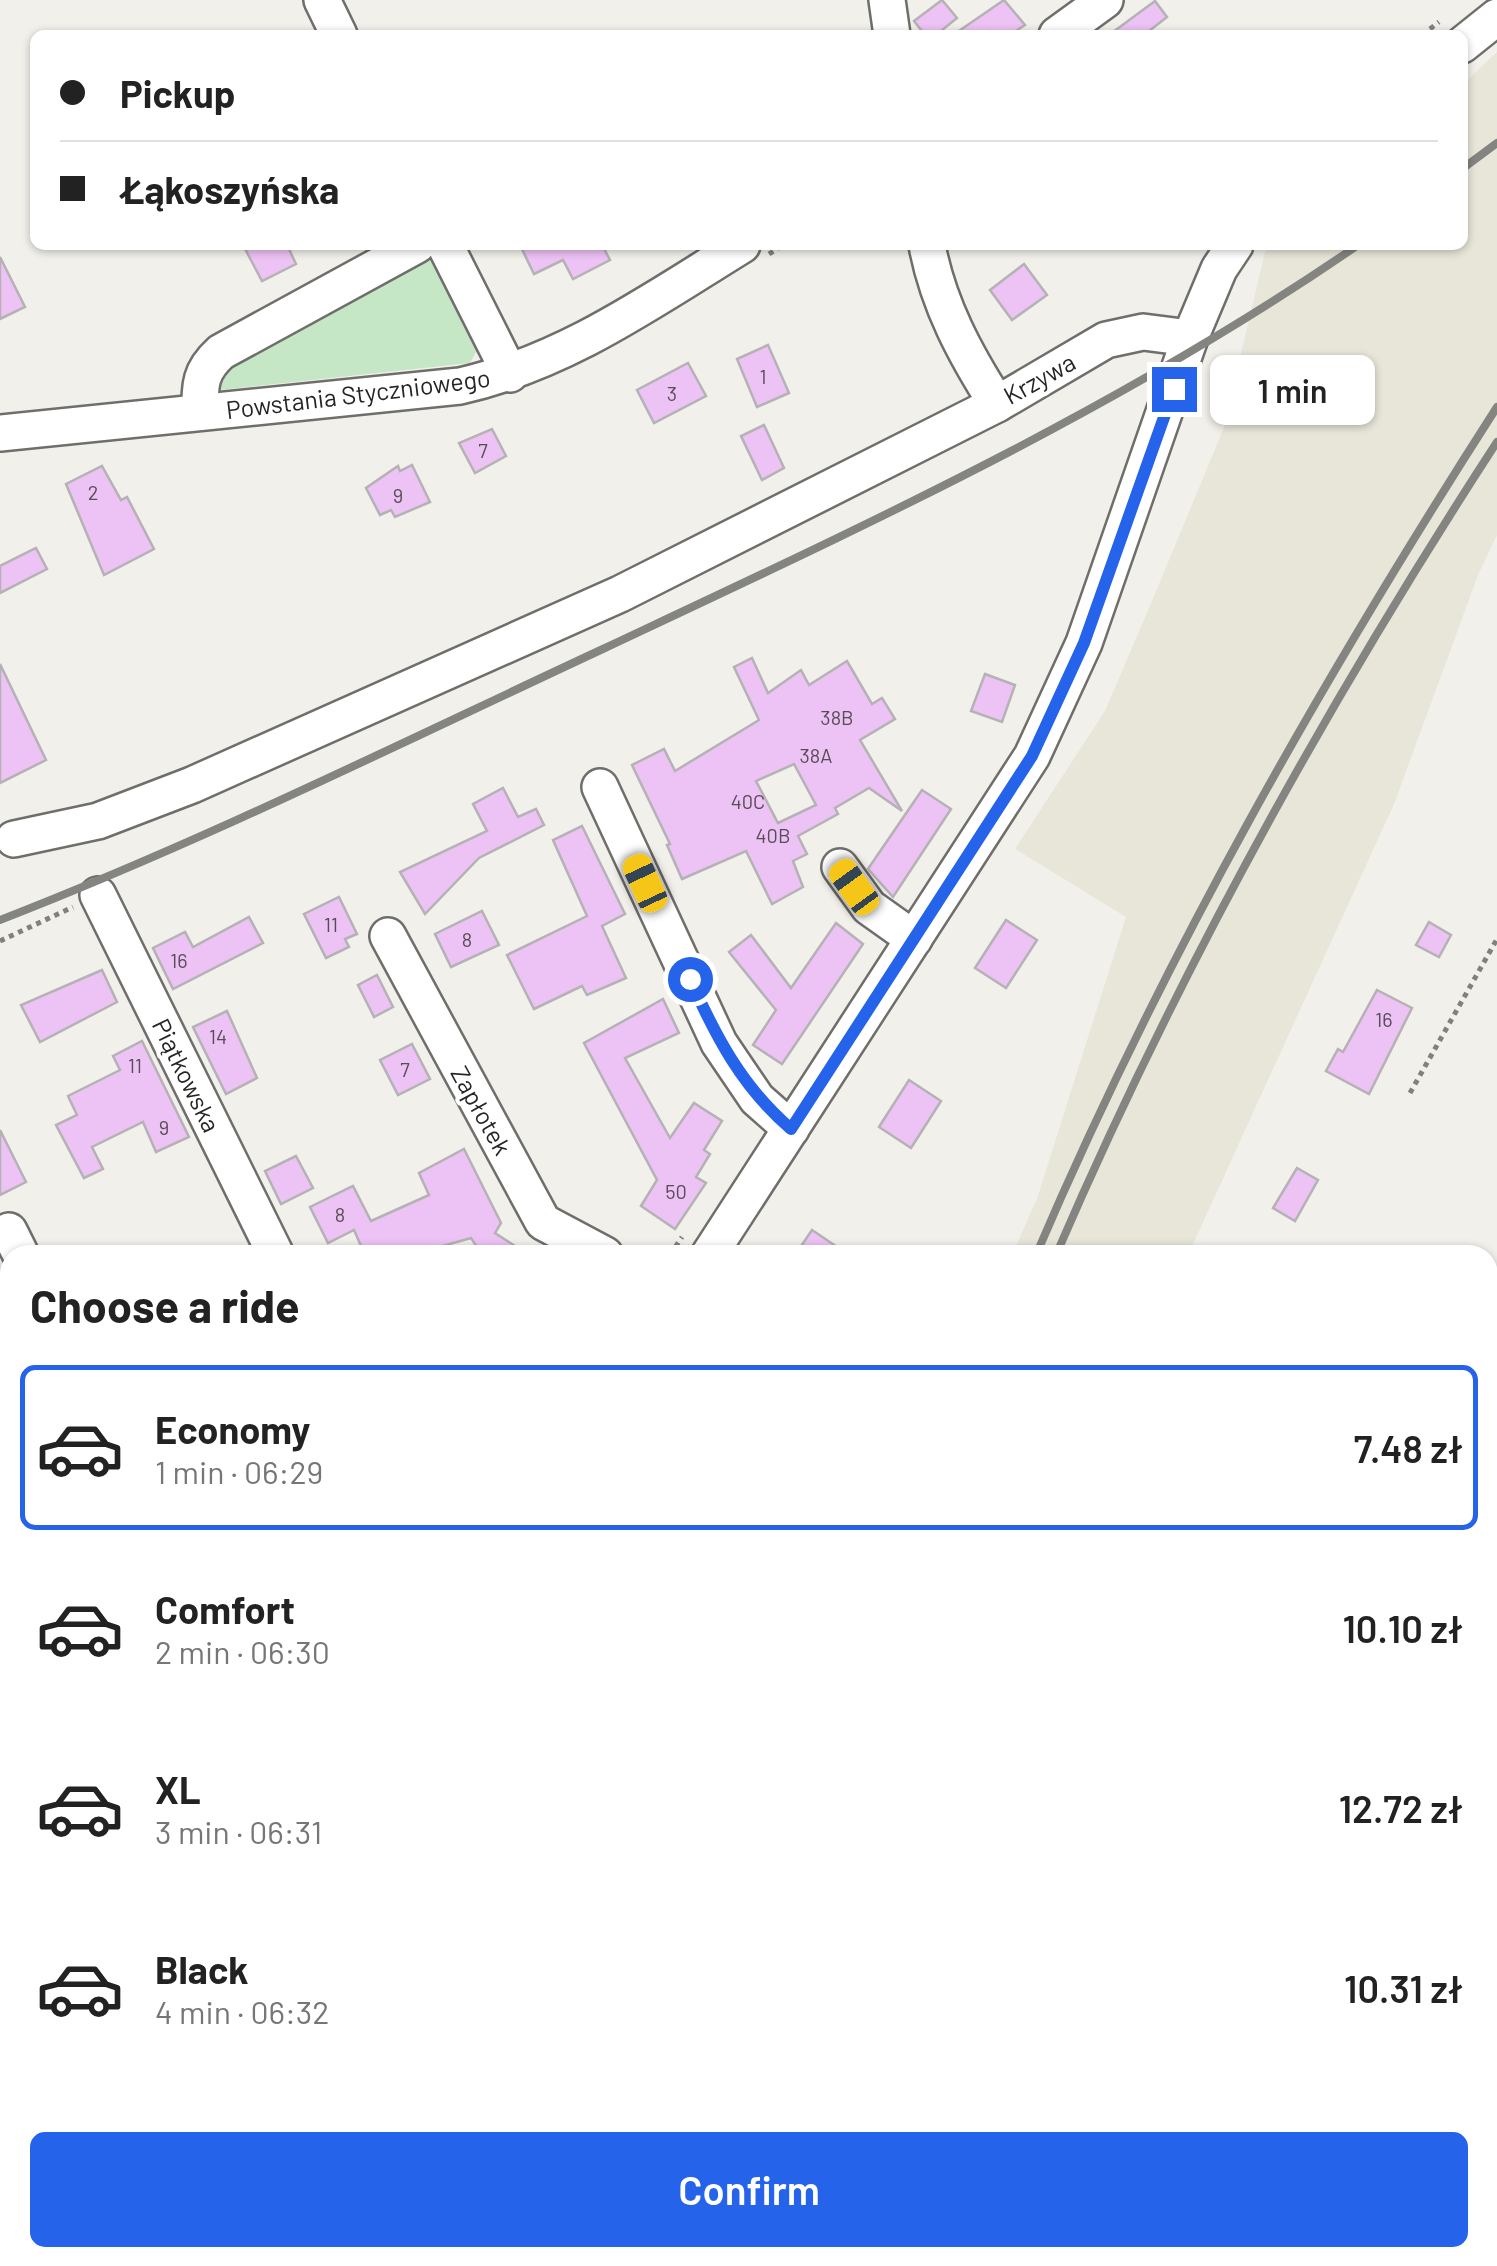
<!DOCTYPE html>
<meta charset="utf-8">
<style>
:root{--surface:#fff;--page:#f6f6f6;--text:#222;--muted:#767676;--line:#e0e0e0;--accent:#2563eb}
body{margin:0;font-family:Barlow,sans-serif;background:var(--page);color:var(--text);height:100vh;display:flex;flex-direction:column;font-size:38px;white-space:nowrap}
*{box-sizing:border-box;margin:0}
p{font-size:32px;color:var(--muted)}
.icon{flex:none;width:55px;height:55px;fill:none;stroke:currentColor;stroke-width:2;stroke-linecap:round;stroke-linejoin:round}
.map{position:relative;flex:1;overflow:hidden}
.details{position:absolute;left:0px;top:1245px;width:1498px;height:1022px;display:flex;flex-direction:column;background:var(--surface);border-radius:30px 30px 0 0;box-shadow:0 2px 8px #0004}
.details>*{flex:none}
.hud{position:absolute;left:30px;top:30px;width:1438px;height:220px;border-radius:15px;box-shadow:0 2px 8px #0004;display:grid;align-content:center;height:220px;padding:0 30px;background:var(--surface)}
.end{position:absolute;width:45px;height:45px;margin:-22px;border:12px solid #2563eb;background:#fff;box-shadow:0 0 0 5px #fff}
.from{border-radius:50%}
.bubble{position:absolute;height:70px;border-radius:15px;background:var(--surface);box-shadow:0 2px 8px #0004;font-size:32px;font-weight:600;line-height:70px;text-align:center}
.car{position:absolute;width:30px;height:60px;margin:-30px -15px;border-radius:12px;box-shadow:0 0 8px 2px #0007;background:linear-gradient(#f5c518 24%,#345 0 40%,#f5c518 0 76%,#345 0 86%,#f5c518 0)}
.hud b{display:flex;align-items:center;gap:35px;height:95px;font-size:38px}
.hud b+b{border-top:2px solid var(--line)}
.hud i{width:25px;height:25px;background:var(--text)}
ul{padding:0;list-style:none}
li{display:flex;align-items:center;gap:30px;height:165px;margin:0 20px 15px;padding:0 10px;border:5px solid transparent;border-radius:15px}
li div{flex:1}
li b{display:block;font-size:38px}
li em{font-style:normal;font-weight:600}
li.on{border-color:var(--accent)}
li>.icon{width:90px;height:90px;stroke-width:1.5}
h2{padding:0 30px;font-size:45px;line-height:120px}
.primary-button{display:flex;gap:20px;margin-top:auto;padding:20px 30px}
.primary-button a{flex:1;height:115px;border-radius:15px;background:var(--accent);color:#fff;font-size:40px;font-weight:600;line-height:115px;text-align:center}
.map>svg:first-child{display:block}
.built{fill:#e8e5d9}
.green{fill:#c5e7c6}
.building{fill:#edc2f4;stroke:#b5b2b6;stroke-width:2.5;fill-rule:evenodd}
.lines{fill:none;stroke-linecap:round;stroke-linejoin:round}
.minor-casing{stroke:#6f6e6a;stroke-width:40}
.path{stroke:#81807d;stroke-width:5;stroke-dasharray:5 5;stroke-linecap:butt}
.minor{stroke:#fff;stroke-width:35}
.rail{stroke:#848480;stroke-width:8}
.route{stroke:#2563eb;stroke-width:12}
.labels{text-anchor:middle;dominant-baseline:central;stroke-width:8;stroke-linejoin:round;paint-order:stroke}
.number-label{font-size:20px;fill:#574c57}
.street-label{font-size:25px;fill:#252523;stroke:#fff}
</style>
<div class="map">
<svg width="1497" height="2266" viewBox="0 0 1497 2266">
<rect width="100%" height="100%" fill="#f1f0eb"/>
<path class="built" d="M 1497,52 L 1497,535 L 1478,575 L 1394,804 L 1188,1255 L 1012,1255 L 1037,1199 L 1126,917 L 1015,849 L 1105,711 L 1152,601 L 1223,430 L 1265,252 L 1274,245 L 1462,245 L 1463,84 Z"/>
<g class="green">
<path d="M 430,253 L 479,347 L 470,363 L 210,391 L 213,374 Z"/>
<path d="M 1488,1276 L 1497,1281 L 1497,1559 L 1488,1573 Z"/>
<path d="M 1497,1984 L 1497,2076 L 1488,2086 L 1488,1992 Z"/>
<path d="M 1497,2124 L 1497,2266 L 1354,2266 L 1361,2258 L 1488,2258 L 1488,2134 Z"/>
<path d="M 755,2258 L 1232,2258 L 1243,2266 L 752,2266 Z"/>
</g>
<g class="building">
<path d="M 942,0 L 957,18 L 936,35 L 925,35 L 914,21 Z"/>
<path d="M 1004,0 L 1025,25 L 1010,35 L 953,35 Z"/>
<path d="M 1155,1 L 1167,17 L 1144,35 L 1109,35 Z"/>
<path d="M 243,245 L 287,245 L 296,264 L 262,281 Z"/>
<path d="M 520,245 L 602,245 L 610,260 L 573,279 L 563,260 L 534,274 Z"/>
<path d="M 0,257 L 25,307 L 0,319 Z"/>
<path d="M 1024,264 L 1047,295 L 1012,320 L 990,290 Z"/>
<path d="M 768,345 L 789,393 L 757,407 L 737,359 Z"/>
<path d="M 688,363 L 706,396 L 654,423 L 637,390 Z"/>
<path d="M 764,425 L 784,468 L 762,480 L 741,436 Z"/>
<path d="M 492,429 L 506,456 L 475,473 L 459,443 Z"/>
<path d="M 412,465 L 430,502 L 395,517 L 391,510 L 380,515 L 366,488 L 398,466 L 400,471 Z"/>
<path d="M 102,466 L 121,500 L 127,497 L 154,549 L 104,575 L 66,484 Z"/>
<path d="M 36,548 L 47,569 L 0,593 L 0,566 Z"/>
<path d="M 752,658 L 768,693 L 801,670 L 809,685 L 847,661 L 872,704 L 882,698 L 895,719 L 860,740 L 902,811 L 869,788 L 835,808 L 838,814 L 798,836 L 807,854 L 793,861 L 803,887 L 772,904 L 746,851 L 682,879 L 667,845 L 670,844 L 632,765 L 664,749 L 675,771 L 759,720 L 734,667 ZM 794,764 L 816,805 L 778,823 L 756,781 Z"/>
<path d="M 0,664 L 46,760 L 0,783 Z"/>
<path d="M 985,674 L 1015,685 L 1002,722 L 971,711 Z"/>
<path d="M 503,788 L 518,817 L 536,809 L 544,825 L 479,858 L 425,914 L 400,872 L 487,831 L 473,804 Z"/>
<path d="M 922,790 L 951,809 L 893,897 L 868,869 Z"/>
<path d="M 582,826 L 625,914 L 602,926 L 626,978 L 587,995 L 582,986 L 534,1009 L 507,955 L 587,916 L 553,840 Z"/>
<path d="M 339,897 L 357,934 L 345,939 L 349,947 L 326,958 L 304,914 Z"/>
<path d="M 482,911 L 499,945 L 451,967 L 435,934 Z"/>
<path d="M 249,917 L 263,943 L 173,989 L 153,948 L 185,932 L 193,947 Z"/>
<path d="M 1006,920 L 1037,940 L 1006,988 L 975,968 Z"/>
<path d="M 1429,922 L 1451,935 L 1439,957 L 1416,945 Z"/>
<path d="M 836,923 L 863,944 L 782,1064 L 753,1045 L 776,1010 L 729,952 L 751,935 L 791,988 Z"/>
<path d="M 102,970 L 117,1002 L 40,1042 L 21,1005 Z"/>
<path d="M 377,975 L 393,1007 L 374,1017 L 358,985 Z"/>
<path d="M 1377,990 L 1412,1008 L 1369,1094 L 1326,1071 L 1338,1049 L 1343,1052 Z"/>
<path d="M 663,999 L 679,1033 L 625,1058 L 670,1138 L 694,1103 L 722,1121 L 704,1150 L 710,1154 L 696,1177 L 706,1183 L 675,1229 L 641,1206 L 657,1180 L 584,1043 Z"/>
<path d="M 227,1011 L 257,1078 L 226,1094 L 193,1027 Z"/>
<path d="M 142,1041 L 189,1137 L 156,1152 L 143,1122 L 92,1147 L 103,1169 L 84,1178 L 56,1125 L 77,1115 L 68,1096 L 120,1070 L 113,1056 Z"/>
<path d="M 412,1044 L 430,1079 L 398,1095 L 380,1060 Z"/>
<path d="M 909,1080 L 941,1101 L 911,1148 L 879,1127 Z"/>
<path d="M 0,1130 L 26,1182 L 0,1195 Z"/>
<path d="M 464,1149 L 501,1223 L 495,1233 L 529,1255 L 482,1255 L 471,1238 L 432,1249 L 435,1255 L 365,1255 L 354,1230 L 328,1243 L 310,1207 L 353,1186 L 371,1221 L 429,1195 L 419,1173 Z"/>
<path d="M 296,1156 L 313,1188 L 281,1204 L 265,1171 Z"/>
<path d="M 1297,1168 L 1318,1180 L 1295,1221 L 1273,1208 Z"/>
<path d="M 812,1230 L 849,1255 L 795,1255 Z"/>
</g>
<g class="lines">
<g class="minor-casing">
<g id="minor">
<path d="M 322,0 L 339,35"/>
<path d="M 887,0 L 892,35"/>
<path d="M 1057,35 L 1105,0"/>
<path d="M 1462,45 L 1497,17"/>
<path d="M 445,245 L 510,374"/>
<path d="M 927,245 C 938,304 965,354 997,404"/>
<path d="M 200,411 C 200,384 200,371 221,352 L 417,245"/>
<path d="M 0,433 L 460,386 C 566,362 651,301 742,245"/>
<path d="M 600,787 L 719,1043 L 757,1099 L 791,1129"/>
<path d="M 14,839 L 98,821 L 192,785 L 620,594 L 997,404 L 1106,340 L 1143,332 L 1190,338"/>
<path d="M 840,867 L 869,907 L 914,939"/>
<path d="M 98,895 L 276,1255"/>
<path d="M 388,936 L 543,1222 L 605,1255"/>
<path d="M 9,1231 L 21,1255"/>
<path d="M 709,1255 L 1032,756 L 1084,643 L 1190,338 L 1219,269 L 1235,245"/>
<path d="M 0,1503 L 10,1499"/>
<path d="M 1488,1621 L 1497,1608"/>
<path d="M 1488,1738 L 1497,1727"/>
<path d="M 1488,1767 L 1497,1775"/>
<path d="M 0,1783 L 10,1779"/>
<path d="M 0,2203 L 10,2207"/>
<path d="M 164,2258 L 165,2266"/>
<path d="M 1293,2258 L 1302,2266"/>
<path d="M 274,2266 L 324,2258"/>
<path d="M 486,2266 L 514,2258"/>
</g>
</g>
<g class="path">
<path d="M 1422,35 L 1439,22"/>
<path d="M 769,254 L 783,245"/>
<path d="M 0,941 L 73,907"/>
<path d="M 1410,1093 L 1497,939"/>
<path d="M 670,1255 L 682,1237"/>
<path d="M 1488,2026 L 1497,2018"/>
<path d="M 1252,2258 L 1261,2266"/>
<path d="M 0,2263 L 76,2259"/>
<path d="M 568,2266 L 586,2258"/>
<path d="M 1215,2266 L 1221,2258"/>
<path d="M 1483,2266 L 1497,2253"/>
</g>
<use href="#minor" class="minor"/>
<g class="rail">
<path d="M 1462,169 L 1497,143"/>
<path d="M 0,920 C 206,840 405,741 605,648 C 864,526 1122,408 1358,245"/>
<path d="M 1036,1255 C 1163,958 1323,678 1497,407"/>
<path d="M 1056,1255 C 1178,972 1329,700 1497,442"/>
<path d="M 720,2266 L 722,2258"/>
<path d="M 736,2266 L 738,2258"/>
</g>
</g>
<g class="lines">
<path class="route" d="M 690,979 C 716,1037 742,1087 791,1129 L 1032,756 L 1084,643 L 1174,389"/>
</g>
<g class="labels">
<g class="number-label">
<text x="763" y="376">1</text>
<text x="672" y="393">3</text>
<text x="483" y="450">7</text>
<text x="93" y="492">2</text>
<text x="398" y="495">9</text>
<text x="837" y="717">38B</text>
<text x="816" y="755">38A</text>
<text x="748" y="801">40C</text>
<text x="773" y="835">40B</text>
<text x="331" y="924">11</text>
<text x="467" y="939">8</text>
<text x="179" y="960">16</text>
<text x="1384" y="1019">16</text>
<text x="218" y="1036">14</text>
<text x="135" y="1065">11</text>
<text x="405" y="1069">7</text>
<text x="164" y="1127">9</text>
<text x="676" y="1191">50</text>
<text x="340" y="1214">8</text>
</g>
<g class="street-label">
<text transform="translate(1039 378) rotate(-29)">Krzywa</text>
<text transform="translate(358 393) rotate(-7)">Powstania Styczniowego</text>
<text transform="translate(187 1075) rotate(64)">Piątkowska</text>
<text transform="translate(482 1110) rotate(61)">Zapłotek</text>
</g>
</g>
</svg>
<i class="end from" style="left:690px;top:979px"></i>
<i class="end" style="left:1174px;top:389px"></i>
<div class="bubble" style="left:1210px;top:355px;width:165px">1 min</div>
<i class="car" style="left:645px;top:883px;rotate:335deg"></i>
<i class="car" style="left:854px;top:887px;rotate:324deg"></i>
<div class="hud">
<b><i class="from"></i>Pickup</b>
<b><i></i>Łąkoszyńska</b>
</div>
<section class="details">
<h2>Choose a ride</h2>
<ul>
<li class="on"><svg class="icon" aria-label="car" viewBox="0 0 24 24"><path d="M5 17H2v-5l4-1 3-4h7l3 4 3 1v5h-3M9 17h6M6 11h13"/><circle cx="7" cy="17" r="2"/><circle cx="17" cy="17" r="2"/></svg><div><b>Economy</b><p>1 min · 06:29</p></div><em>7.48 zł</em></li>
<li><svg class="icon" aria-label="car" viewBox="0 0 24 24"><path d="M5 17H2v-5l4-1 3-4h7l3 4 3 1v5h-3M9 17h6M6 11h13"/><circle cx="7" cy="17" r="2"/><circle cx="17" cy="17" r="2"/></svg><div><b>Comfort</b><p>2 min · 06:30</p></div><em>10.10 zł</em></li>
<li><svg class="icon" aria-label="car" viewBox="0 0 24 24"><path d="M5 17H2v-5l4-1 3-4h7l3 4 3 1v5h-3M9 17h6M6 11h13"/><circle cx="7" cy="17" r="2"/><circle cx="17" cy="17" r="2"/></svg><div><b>XL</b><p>3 min · 06:31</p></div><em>12.72 zł</em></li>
<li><svg class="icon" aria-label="car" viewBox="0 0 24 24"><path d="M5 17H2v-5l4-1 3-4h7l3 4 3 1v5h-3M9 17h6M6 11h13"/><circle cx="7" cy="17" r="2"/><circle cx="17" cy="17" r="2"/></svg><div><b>Black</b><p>4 min · 06:32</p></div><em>10.31 zł</em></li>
</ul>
<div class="primary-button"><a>Confirm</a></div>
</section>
</div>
